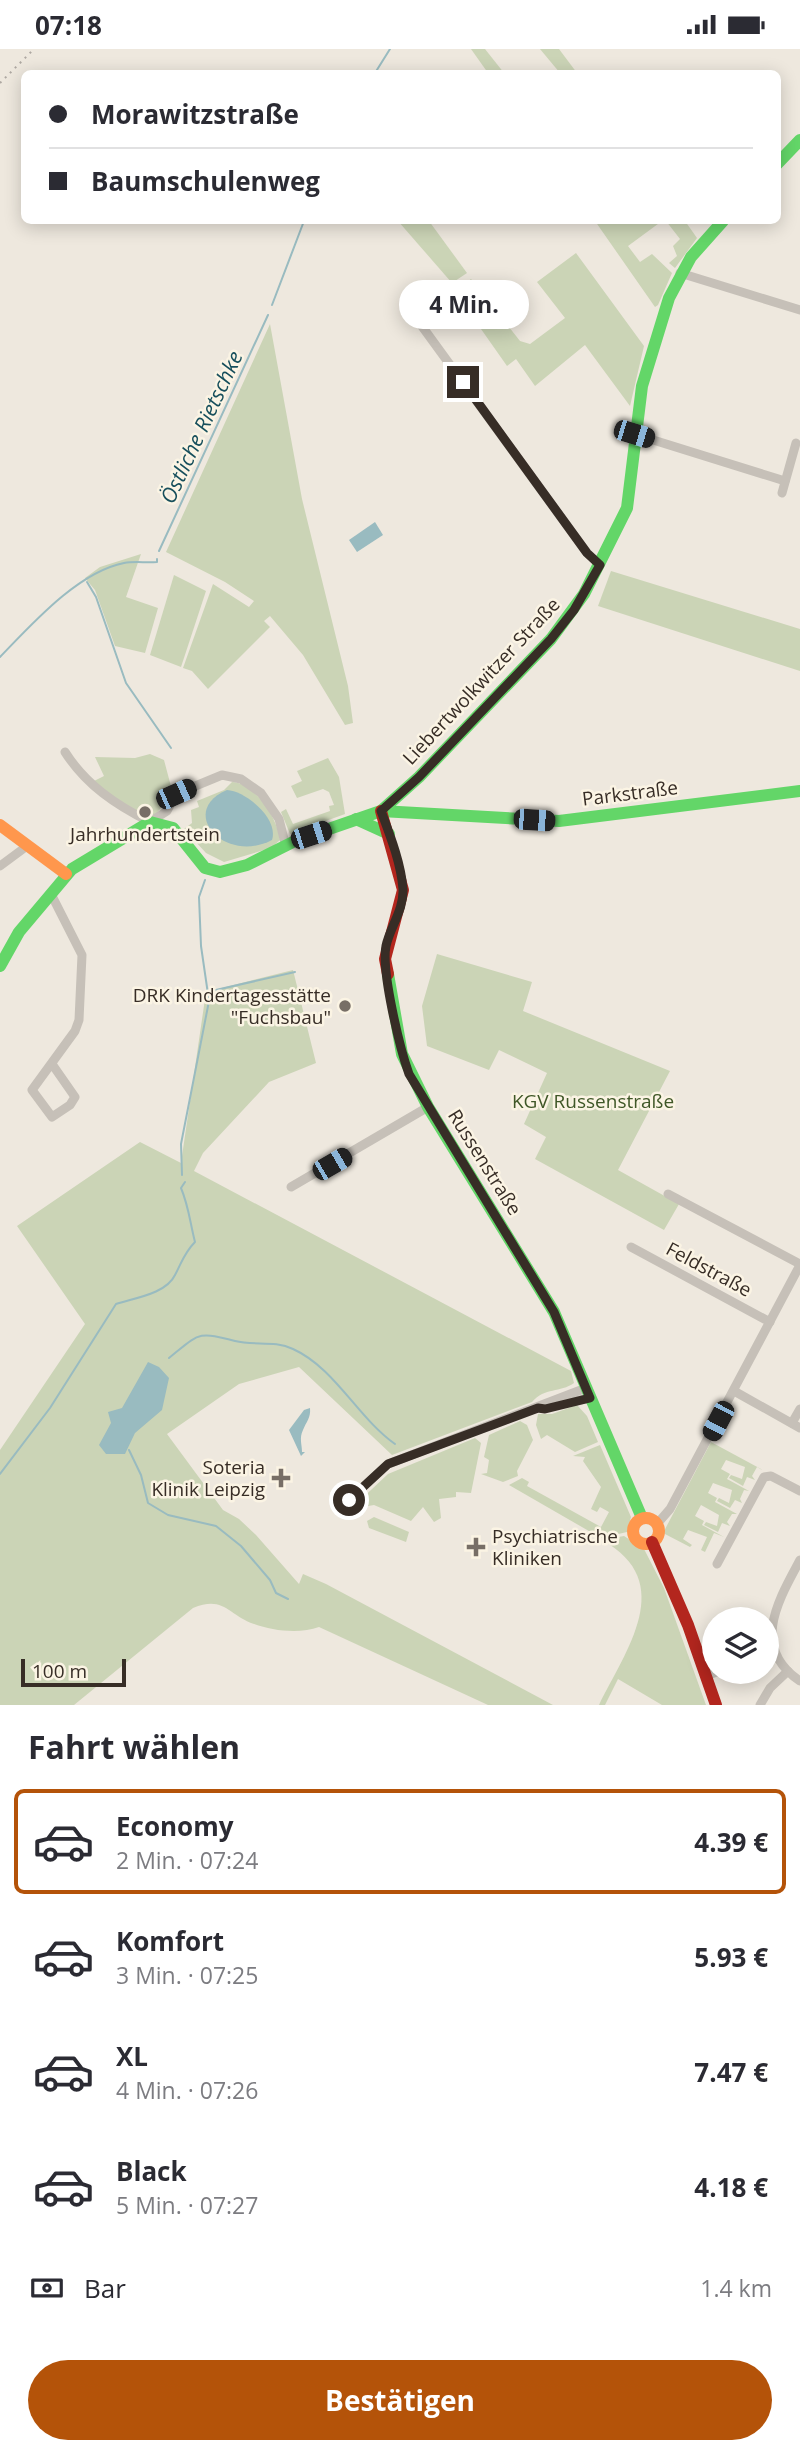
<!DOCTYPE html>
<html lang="de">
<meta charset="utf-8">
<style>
:root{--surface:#fff;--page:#f7f7f7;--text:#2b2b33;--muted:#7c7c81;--line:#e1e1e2;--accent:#b45309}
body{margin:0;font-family:"Open Sans",sans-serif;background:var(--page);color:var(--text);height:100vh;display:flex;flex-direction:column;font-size:26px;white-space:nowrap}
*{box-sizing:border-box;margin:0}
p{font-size:23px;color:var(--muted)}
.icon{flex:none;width:38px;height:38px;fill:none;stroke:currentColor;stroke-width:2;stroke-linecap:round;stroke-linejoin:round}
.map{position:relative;height:1656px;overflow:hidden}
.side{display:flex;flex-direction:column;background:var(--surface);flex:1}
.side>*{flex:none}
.hud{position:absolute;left:21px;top:21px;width:760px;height:154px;border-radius:10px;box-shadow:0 4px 18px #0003;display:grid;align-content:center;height:154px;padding:0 28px;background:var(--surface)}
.buttons{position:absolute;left:702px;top:1558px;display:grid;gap:14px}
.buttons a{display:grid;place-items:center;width:77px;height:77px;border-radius:50%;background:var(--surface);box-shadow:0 4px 18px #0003;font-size:35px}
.scale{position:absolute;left:21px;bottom:18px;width:105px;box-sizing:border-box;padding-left:7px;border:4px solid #372d26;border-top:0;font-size:19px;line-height:24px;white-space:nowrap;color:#372d26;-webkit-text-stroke:5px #fbf4e4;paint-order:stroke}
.end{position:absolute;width:32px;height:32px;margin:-16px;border:9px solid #372d26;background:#fff;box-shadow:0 0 0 4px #fff}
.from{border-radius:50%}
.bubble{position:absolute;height:49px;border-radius:24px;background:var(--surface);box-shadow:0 4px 18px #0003;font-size:23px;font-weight:700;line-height:49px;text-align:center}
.car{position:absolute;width:21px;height:42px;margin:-21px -10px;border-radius:9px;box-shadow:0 0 5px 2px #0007;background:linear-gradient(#222 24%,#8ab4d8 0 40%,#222 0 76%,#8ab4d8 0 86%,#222 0)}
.hud b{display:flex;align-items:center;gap:24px;height:66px;font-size:26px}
.hud b+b{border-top:2px solid var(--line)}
.hud i{width:18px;height:18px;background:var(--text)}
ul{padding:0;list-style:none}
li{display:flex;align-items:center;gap:21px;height:105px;margin:0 14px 10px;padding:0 14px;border:4px solid transparent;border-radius:10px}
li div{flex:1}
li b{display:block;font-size:26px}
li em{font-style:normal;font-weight:700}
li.active{border-color:var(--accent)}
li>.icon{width:63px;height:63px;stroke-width:1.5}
h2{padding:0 28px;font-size:32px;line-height:84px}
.pay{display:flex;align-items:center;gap:18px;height:77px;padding:0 28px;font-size:26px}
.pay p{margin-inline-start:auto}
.cta{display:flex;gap:14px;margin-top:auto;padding:14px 28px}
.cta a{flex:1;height:80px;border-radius:42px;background:var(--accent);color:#fff;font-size:28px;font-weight:700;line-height:80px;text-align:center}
.status{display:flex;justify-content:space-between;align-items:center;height:49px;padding:0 35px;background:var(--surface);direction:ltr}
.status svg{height:19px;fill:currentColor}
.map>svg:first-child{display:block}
.green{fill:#cbd4b6}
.water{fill:#99bbc0}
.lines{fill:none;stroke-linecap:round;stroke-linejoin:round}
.stream{stroke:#99bbc0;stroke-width:2}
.street{stroke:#c6c0b8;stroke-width:9}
.fast{stroke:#63d668;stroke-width:12}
.slow{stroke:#ff974d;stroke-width:12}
.jam{stroke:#b3261e;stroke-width:12}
.rail{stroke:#aea8a2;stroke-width:2;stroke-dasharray:2 5;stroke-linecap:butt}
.route{stroke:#372d26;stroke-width:9}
.poi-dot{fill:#776e66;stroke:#fbf4e4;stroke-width:2.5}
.labels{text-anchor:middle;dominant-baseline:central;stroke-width:5;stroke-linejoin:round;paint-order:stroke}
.street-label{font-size:19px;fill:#372d26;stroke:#fbf4e4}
.poi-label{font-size:19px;fill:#372d26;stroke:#fbf4e4;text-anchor:end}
.park-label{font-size:19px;fill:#3f5727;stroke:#fbf4e4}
.water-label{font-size:21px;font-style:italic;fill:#174f5c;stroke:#fbf4e4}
</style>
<div class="status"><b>07:18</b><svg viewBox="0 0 49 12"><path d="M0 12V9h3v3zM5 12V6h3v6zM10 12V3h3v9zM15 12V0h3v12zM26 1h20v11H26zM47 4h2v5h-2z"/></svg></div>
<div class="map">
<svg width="800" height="1656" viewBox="0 0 800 1656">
<rect width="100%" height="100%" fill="#eee8de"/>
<g class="green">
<path d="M 471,0 L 485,0 L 504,24 L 488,24 Z"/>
<path d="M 540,0 L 559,0 L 577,24 L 560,24 Z"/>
<path d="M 398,172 L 429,172 L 467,224 L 452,234 Z"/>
<path d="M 595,172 L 662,172 L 628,197 L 640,213 L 652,205 L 672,224 L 658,256 L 655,258 Z"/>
<path d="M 666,172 L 685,172 L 697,189 L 675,219 L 669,214 L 677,207 L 673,197 L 680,190 Z"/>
<path d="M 576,204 L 644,297 L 630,357 L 585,296 L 535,337 L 516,310 L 507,317 L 455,243 L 471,230 L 520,292 L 530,295 L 565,269 L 537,233 Z"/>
<path d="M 270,275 L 302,450 L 348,637 L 353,674 L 345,676 L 303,606 L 270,567 L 264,572 L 270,578 L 208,640 L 192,622 L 183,619 L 213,535 L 249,558 L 254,552 L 225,533 L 166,503 Z"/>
<path d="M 141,505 L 126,548 L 158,559 L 145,604 L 115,597 L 95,541 L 85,529 L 100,518 Z"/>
<path d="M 611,522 L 800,580 L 800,622 L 598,557 Z"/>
<path d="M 174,526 L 206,542 L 181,618 L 150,606 Z"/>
<path d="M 150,705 L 164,711 L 173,745 L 155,766 C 130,767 113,748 94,732 L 104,727 L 95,708 L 135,709 Z"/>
<path d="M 328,709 L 339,728 L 345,765 L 290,785 L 281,763 L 286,760 L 293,775 L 330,762 L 329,757 L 334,756 L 329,743 L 323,740 L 297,749 L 291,737 L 302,732 L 297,722 Z"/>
<path d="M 232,733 C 255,734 278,770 280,791 L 271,799 L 224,813 L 206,804 L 184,780 L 192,774 L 191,761 L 199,758 L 197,752 L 224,741 Z"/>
<path d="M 437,905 L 532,933 L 523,962 L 670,1022 L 618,1121 L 679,1155 L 664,1181 L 535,1110 L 546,1088 L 524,1075 L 547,1024 L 499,1001 L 489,1021 L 427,997 L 422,957 Z"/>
<path d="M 293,921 L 316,1014 L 269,1033 L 203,1104 L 194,1122 L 571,1322 L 574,1334 C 560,1344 545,1338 532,1353 L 392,1406 L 299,1318 L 239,1335 L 167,1385 L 223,1461 L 239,1470 L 256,1486 L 299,1535 L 303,1525 L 326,1535 L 553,1656 L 488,1656 L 319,1578 C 300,1585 273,1582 254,1575 C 228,1566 224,1546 193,1559 L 74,1656 L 0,1656 L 0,1401 L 85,1275 L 17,1177 L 140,1093 L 181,1114 L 206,943 Z"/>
<path d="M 577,1356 L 587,1367 L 598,1393 L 575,1403 L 547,1386 L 541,1390 L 536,1376 L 538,1365 L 552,1365 Z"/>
<path d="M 520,1372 L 527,1376 L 533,1391 L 517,1422 L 518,1427 L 503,1433 L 481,1425 L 487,1424 L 489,1411 L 484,1408 L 489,1386 Z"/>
<path d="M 475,1389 L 481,1394 L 471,1444 L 456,1443 L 456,1448 L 439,1450 L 441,1469 L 434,1473 L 423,1458 L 411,1472 L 374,1456 L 357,1459 L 355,1456 L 388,1425 Z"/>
<path d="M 711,1393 L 761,1420 L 762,1421 L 757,1418 L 752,1427 L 755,1431 L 747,1428 L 743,1437 L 729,1429 L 731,1426 L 742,1430 L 745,1418 L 726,1411 L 721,1420 L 730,1425 L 727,1430 L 749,1442 L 744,1441 L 740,1450 L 742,1454 L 735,1451 L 730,1459 L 717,1452 L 719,1449 L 729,1454 L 732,1441 L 713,1434 L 708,1444 L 717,1449 L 715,1453 L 737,1465 L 732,1465 L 727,1473 L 730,1477 L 722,1474 L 718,1483 L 704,1476 L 706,1473 L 717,1477 L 719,1466 L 701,1456 L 695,1467 L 704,1472 L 702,1476 L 724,1488 L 714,1484 L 705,1503 L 701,1501 L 707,1488 L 688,1481 L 683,1490 L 692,1496 L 690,1498 L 663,1484 Z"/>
<path d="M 600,1396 L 631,1468 L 627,1483 L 601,1489 L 509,1436 L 522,1429 L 529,1433 L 527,1437 L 601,1478 L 609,1463 L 600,1458 L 597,1463 L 591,1460 L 601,1438 L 583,1412 L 585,1408 L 573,1407 Z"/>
<path d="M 374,1468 L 409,1483 L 406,1493 L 369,1479 L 367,1472 Z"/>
<path d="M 624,1487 L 644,1500 L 664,1539 L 706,1656 L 662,1656 L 618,1630 L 605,1656 L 599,1656 C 626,1601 678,1533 602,1491 Z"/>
</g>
<g class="water">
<path d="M 375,473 L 383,486 L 357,503 L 349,491 Z"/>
<path d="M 227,741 C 246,742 279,770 272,791 C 224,816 177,762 227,741 Z"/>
<path d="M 148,1313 L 159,1318 L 169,1329 L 162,1361 L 135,1384 L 125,1405 L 106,1405 L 99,1396 L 111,1374 L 108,1363 L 122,1359 Z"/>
<path d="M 310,1359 C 311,1369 306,1373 303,1381 C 299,1389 302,1395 302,1403 L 305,1403 L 301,1407 L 289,1381 L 304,1361 Z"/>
</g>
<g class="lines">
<g class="stream">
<path d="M 375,24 L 390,0"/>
<path d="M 272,256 L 304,172"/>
<path d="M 159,502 L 268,266"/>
<path d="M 87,533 L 96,548 L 126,634 L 171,699"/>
<path d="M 0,608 C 32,575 78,523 124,514 C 135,512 146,514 157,513 L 157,510"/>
<path d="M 207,943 L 295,923"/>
<path d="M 182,1126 L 181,1095 L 209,952 L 201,897 L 199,848 L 205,831"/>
<path d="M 169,1309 C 200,1284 197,1282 235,1292 C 255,1297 274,1291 293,1300 C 335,1319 358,1369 395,1395"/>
<path d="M 129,1401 L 141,1426 L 148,1454 L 168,1466 L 216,1477 L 241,1497 L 270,1531 L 276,1544 L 288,1550"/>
<path d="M 0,1425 L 50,1359 L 116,1255 C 134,1249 166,1245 175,1226 C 182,1213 184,1204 195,1193 C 190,1174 189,1158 181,1139 L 185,1133"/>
</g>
<g class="street">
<path d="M 680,224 L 800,261"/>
<path d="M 416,269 L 587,504 L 600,516"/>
<path d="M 634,385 L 785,432"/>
<path d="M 782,444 L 796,394"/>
<path d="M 65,703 C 86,736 116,756 150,773 L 167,762 L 176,745 L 222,726 L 241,730 L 261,744 L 279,770 L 286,798"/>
<path d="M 0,817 L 27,797"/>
<path d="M 51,845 L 82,906 L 79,971 L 75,982 L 32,1041 L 52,1068 L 70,1056 L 75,1048 L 52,1015"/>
<path d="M 291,1138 L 428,1058"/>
<path d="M 668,1145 L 800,1215"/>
<path d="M 631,1198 L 770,1273"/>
<path d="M 734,1342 L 800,1379"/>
<path d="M 540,1359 L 590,1349"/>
<path d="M 792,1374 L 800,1360"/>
<path d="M 346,1459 L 349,1451 L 388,1415 L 586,1339"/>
<path d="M 657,1475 L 670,1460 L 800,1216"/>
<path d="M 800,1511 C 778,1552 750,1598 800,1632"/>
<path d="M 717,1515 L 764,1428 L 771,1427 L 800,1442"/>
<path d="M 706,1627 L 719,1622"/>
<path d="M 760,1656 L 770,1639 L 788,1622"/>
</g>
<g class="fast">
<path d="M 777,115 L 800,91"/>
<path d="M 381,762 L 419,728 L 551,590 L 584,545 L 627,459 L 642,337 L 669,249 L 691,208 L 723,172"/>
<path d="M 356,770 L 389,785"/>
<path d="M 0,917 L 19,883 L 72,820 L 150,773 L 173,779 L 205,819 L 220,823 L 247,816 L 297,791 L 381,762 L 559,772 L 800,742"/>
<path d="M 388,925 L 402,1005 L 428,1058 L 554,1263 L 642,1469"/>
</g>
<g class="slow">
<path d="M 0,776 L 66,825"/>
<circle cx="646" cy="1482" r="13"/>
</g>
<g class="jam">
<path d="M 381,762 L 403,841 L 385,910 L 388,925"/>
<path d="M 652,1493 L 688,1576 L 716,1656"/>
</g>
<path class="rail" d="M 0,34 L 34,0"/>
</g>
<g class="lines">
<path class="route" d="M 349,1451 L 388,1415 L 538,1359 L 545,1360 L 590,1349 L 554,1263 L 409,1025 C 400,1000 381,922 386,897 C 390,878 404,861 403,840 C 401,814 390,786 381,762 L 419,728 L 551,590 L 574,561 L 600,516 L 587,504 L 463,333"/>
</g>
<g class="poi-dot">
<circle cx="145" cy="763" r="7"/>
<circle cx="345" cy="957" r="7"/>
<path d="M277.5 1418.5h7v7h7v7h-7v7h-7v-7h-7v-7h7z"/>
<path d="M472.5 1487.5h7v7h7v7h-7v7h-7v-7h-7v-7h7z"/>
</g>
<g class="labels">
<g class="street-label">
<text transform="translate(481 632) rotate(-47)">Liebertwolkwitzer Straße</text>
<text transform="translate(630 744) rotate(-7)">Parkstraße</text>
<text transform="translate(485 1113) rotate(58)">Russenstraße</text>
<text transform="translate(709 1220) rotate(28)">Feldstraße</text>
</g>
<g class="poi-label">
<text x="145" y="785" text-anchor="middle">Jahrhundertstein</text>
<text x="331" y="946">DRK Kindertagesstätte<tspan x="331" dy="22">"Fuchsbau"</tspan></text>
<text x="265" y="1418">Soteria<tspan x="265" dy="22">Klinik Leipzig</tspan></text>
<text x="492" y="1487" text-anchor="start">Psychiatrische<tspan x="492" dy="22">Kliniken</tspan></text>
</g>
<g class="park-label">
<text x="593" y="1052">KGV Russenstraße</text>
</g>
<g class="water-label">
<text transform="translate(201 378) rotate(-65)">Östliche Rietschke</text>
</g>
</g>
</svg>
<div class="buttons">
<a><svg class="icon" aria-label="layers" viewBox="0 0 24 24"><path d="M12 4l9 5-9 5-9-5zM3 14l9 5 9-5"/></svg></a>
</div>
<div class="scale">100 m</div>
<i class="end from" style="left:349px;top:1451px"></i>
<i class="end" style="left:463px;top:333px"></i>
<div class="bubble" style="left:399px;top:231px;width:130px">4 Min.</div>
<i class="car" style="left:634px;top:385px;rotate:107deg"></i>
<i class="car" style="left:176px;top:745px;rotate:66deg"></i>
<i class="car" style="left:534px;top:771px;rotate:94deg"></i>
<i class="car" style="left:311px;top:786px;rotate:72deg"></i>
<i class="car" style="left:332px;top:1115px;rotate:60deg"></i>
<i class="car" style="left:718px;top:1372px;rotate:208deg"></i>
<div class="hud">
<b><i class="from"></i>Morawitzstraße</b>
<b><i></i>Baumschulenweg</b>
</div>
</div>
<section class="side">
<h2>Fahrt wählen</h2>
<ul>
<li class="active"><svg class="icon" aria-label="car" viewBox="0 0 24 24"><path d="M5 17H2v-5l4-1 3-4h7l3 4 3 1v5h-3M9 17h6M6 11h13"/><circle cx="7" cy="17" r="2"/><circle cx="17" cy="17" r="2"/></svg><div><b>Economy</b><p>2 Min. · 07:24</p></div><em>4.39 €</em></li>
<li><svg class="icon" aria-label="car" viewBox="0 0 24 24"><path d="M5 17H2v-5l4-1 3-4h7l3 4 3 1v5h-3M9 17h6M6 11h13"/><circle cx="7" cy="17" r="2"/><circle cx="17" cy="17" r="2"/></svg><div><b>Komfort</b><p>3 Min. · 07:25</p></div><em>5.93 €</em></li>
<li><svg class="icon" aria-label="car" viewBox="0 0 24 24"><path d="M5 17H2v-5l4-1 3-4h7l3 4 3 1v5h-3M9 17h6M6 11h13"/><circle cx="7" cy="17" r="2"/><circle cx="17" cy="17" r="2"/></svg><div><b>XL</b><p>4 Min. · 07:26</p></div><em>7.47 €</em></li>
<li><svg class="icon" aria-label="car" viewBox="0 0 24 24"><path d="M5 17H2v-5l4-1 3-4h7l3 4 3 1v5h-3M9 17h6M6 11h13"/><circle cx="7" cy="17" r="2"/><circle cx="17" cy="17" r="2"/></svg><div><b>Black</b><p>5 Min. · 07:27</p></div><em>4.18 €</em></li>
</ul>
<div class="pay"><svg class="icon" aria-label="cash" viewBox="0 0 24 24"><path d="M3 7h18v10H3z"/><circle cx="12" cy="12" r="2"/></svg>Bar<p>1.4 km</p></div>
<div class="cta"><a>Bestätigen</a></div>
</section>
